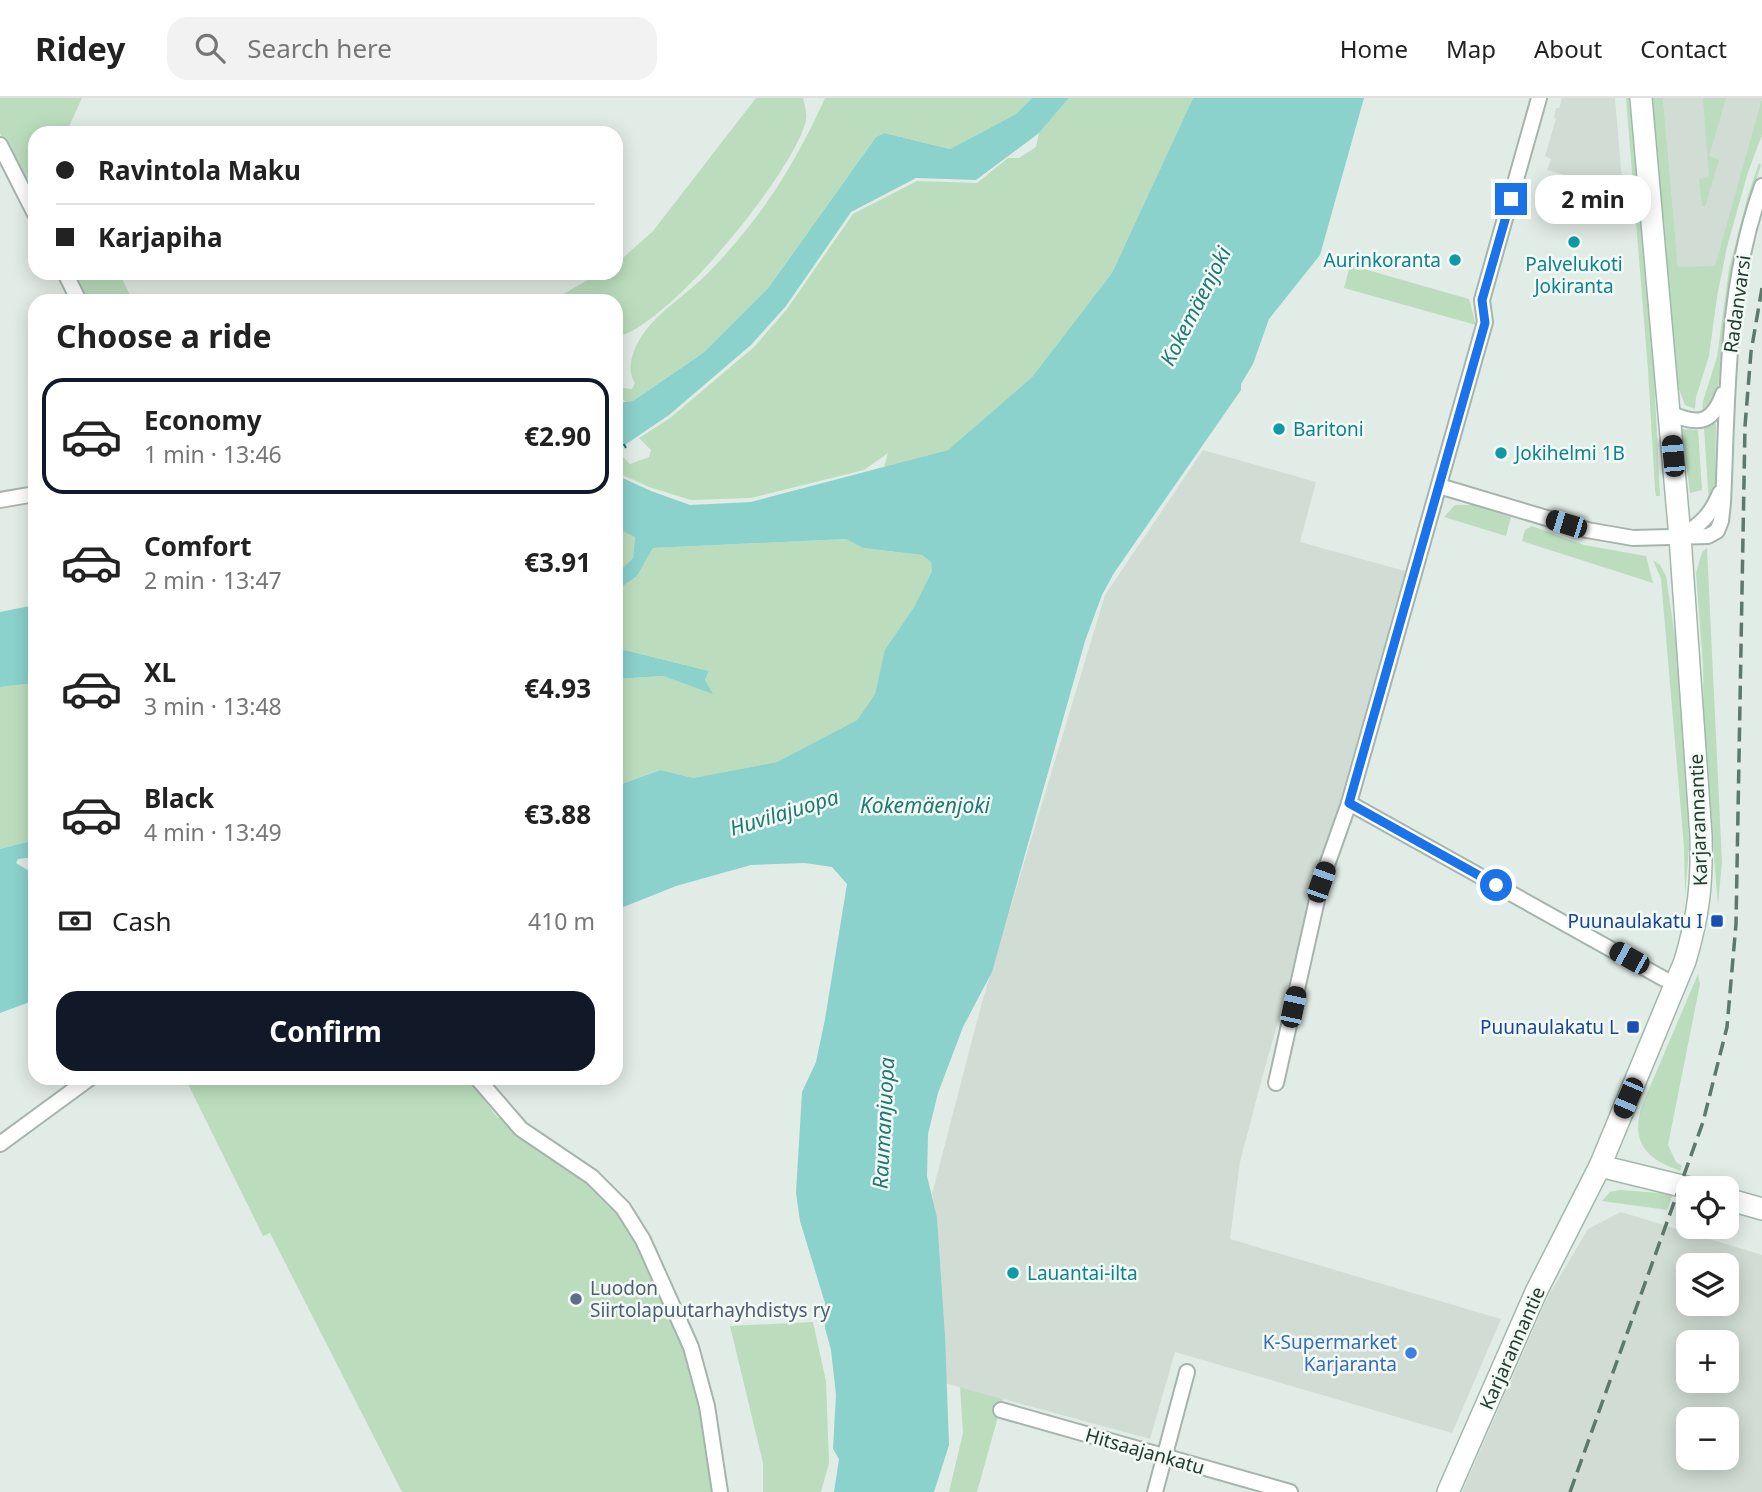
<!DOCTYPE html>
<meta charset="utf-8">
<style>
:root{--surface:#fff;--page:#f2f2f2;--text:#222;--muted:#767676;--line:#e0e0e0;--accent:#111827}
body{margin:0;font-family:"Noto Sans",sans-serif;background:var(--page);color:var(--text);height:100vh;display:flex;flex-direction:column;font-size:26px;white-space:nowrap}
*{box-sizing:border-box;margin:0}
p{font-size:23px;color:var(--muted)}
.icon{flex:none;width:38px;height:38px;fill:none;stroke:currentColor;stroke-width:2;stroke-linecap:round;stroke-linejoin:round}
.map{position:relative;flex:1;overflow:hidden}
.drawer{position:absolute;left:28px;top:196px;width:595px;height:791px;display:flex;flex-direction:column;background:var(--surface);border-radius:21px;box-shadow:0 4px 18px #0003}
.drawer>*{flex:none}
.guide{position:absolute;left:28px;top:28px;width:595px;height:154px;border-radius:21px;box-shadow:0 4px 18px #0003;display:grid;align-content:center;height:154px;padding:0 28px;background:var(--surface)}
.fabs{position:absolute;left:1676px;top:1078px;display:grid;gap:14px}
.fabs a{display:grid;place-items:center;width:63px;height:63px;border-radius:14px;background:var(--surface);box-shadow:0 4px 18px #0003;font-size:35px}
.end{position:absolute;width:32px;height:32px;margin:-16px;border:9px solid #1a73e8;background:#fff;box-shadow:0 0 0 4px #fff}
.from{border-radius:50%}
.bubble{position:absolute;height:49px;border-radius:21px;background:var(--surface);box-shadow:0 4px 18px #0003;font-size:23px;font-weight:700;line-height:49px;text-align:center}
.car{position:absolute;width:21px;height:42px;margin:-21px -10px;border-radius:9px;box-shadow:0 0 5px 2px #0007;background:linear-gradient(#222 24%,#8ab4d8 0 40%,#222 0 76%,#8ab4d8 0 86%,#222 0)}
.guide b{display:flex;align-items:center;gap:24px;height:66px;font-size:26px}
.guide b+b{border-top:2px solid var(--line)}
.guide i{width:18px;height:18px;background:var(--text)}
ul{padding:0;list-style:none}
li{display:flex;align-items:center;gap:21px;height:116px;margin:0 14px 10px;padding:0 14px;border:4px solid transparent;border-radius:21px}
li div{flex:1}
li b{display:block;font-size:26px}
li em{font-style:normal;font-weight:700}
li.current{border-color:var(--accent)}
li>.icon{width:63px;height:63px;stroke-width:1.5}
h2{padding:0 28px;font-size:32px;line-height:84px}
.pay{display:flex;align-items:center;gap:18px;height:77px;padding:0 28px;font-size:26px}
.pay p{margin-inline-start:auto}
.cta{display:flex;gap:14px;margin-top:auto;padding:14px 28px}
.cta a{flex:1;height:80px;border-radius:21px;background:var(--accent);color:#fff;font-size:28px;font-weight:700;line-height:80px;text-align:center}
header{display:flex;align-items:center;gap:42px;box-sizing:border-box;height:98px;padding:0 35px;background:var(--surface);border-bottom:2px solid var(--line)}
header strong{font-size:33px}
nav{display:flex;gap:38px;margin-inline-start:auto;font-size:24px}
.search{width:490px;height:63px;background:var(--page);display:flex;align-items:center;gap:18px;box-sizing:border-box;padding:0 24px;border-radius:21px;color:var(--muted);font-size:26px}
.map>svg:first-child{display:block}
.built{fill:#d0dcd4;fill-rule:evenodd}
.green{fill:#bbddbd}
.water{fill:#8bd1cc}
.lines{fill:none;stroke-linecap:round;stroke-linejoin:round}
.ferry{stroke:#1d7974;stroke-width:2;stroke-dasharray:9 7;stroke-linecap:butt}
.street-casing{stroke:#a5b4ac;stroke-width:18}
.secondary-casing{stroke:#a1b8ab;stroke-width:24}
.street{stroke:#fff;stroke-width:14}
.secondary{stroke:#fff;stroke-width:21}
.rail{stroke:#5d796b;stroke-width:3.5;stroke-dasharray:14 7;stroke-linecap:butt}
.route{stroke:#1a73e8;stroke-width:9}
.culture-dot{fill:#0f9aa8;stroke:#f3f9f4;stroke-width:2.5}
.transit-dot{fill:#1a4fb4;stroke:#f3f9f4;stroke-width:2.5}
.service-dot{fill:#5c6f8a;stroke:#f3f9f4;stroke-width:2.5}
.shop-dot{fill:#3f7fe0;stroke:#f3f9f4;stroke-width:2.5}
.labels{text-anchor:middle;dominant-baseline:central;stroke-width:5;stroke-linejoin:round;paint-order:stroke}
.culture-label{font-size:19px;fill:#0d838f;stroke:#f3f9f4;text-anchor:start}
.street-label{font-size:19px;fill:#223d30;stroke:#f3f9f4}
.transit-label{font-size:19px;fill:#164399;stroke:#f3f9f4;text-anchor:end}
.service-label{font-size:19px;fill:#4e5e75;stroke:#f3f9f4;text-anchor:start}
.shop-label{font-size:19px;fill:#366cbe;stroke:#f3f9f4;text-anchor:end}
.water-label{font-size:21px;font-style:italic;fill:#1d7974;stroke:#f3f9f4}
</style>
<header>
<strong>Ridey</strong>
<div class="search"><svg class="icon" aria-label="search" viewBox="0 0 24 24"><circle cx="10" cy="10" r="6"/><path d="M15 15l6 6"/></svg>Search here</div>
<nav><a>Home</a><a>Map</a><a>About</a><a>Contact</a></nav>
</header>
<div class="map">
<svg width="1762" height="1394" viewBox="0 0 1762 1394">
<rect width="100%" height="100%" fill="#e2ece6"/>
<g class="built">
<path d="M 1562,0 L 1615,0 L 1623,94 L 1547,72 L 1551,61 L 1545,58 L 1556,21 L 1554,20 L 1556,10 L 1559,10 Z"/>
<path d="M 1663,0 L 1762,0 L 1715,169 L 1678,169 Z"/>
<path d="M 1203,352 L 1316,384 L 1300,444 L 1405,473 L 1261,984 L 1240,1064 L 1230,1141 L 1501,1221 L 1452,1335 L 1175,1254 L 1150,1341 L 945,1285 L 945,1237 L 937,1119 L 932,1096 L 982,904 L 1105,497 Z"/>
<path d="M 1621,1114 L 1762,1157 L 1762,1394 L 1462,1394 L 1547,1200 L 1588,1131 ZM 1689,1167 L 1727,1167 L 1727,1206 L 1689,1206 ZM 1689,1244 L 1727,1244 L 1727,1283 L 1689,1283 ZM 1689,1321 L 1727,1321 L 1727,1360 L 1689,1360 Z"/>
</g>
<g class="green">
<path d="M 0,0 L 82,0 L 66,35 L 35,35 L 35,104 L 0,35 Z"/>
<path d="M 756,0 L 803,0 C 805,9 808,17 805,26 C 790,78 668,229 616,239 L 616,203 L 551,203 L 600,175 L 616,175 L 616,166 L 653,133 Z"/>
<path d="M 825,0 L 1032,0 L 1016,16 L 950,51 L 884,35 L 876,39 L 769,189 L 703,255 L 633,303 L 626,304 L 619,299 L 616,293 L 624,290 L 632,291 L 635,285 C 625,271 634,249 643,236 C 658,214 687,196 706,177 C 758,125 795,67 825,0 Z"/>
<path d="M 1069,0 L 1193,0 L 1112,175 L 1032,279 L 948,352 L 884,369 L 888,355 L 864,372 L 751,400 L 691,402 L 649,389 L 616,374 L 616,358 L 620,356 L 630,366 L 649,359 L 651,352 L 639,340 L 670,320 L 754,249 L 787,211 L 853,116 L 917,83 L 977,85 L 1008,60 L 1019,60 L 1036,49 L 1039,35 Z"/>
<path d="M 1626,0 L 1633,0 L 1651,215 L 1660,398 L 1656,398 L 1655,392 L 1648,272 Z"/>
<path d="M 1651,0 L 1663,0 L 1678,169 L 1715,168 L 1762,0 L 1762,37 L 1748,74 L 1727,149 L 1717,199 L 1709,258 L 1696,299 L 1695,311 L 1685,307 L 1674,278 Z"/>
<path d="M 1703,0 L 1726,0 L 1709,58 L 1719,62 L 1705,109 L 1702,108 L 1699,81 L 1709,79 Z"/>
<path d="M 1759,65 L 1761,67 C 1740,130 1727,191 1721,257 C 1719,279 1721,301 1702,316 L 1703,303 L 1717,259 L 1729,171 L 1748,97 Z"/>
<path d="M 1350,167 L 1469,201 L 1476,227 L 1344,190 Z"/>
<path d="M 71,175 L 119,175 L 133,203 L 85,203 Z"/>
<path d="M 1716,325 L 1715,391 L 1709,405 L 1704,330 Z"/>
<path d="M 1682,331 L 1698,332 L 1702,392 L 1690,395 Z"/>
<path d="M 1455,407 L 1476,407 L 1511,419 L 1506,438 L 1444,419 Z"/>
<path d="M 1532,428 L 1584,447 L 1646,458 L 1653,485 L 1522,443 L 1525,432 Z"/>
<path d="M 616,430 L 635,438 L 633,460 L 616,476 Z"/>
<path d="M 846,441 L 863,450 L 922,457 L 931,464 L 932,473 L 914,509 L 886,552 L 875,596 L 857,622 L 777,664 L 693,680 L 659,672 L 616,688 L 616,581 L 663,578 L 712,595 L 705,582 L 709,573 L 616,550 L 616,493 L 637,478 L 653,450 Z"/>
<path d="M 1707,450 L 1722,764 L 1718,807 L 1704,641 L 1703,567 L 1696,475 L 1702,454 Z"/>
<path d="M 1653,462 L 1660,467 L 1666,478 L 1678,559 L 1687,667 L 1689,750 L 1685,798 L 1684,749 L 1661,481 Z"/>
<path d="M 35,585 L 35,742 L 0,751 L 0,589 Z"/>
<path d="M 1698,876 L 1700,886 L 1668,1047 L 1676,1064 L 1682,1068 L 1680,1073 C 1648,1061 1631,1047 1641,1010 Z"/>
<path d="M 185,980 L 467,980 L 498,1020 L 507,1016 L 623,1110 L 691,1249 L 720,1394 L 402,1394 L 270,1135 L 263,1138 Z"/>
<path d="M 1620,1092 L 1673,1096 L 1667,1112 L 1602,1103 L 1610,1094 Z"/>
<path d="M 813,1224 L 826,1283 L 829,1365 L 821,1394 L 763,1394 L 763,1365 L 730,1228 Z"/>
<path d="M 960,1289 L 1003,1301 L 977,1394 L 949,1394 L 963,1335 Z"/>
</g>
<g class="water">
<path d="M 1032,0 L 1069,0 L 1039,35 L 976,82 L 916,80 L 851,114 L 786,208 L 751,247 L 669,317 L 616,353 L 616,305 L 633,303 L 703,255 L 769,189 L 876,39 L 884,35 L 950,51 L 1016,16 Z"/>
<path d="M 1193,0 L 1364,0 L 1320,157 L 1269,221 L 1253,266 L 1241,286 L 1241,292 L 1114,475 L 1102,497 L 1085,543 L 992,874 L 963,929 L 938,995 L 928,1036 L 927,1078 L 937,1119 L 945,1237 L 949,1347 L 934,1394 L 834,1394 L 839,1361 L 833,1351 L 836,1297 L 831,1252 L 825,1230 L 825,1205 L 800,1123 L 796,1095 L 802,994 L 816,964 L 825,921 L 847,786 L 832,769 L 805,765 L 751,767 L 676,788 L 616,812 L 616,688 L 660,672 L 693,680 L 777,664 L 857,622 L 875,596 L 885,552 L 914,509 L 932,473 L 931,464 L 922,457 L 863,450 L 846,441 L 653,450 L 637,478 L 616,493 L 616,476 L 633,460 L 635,439 L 616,430 L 616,377 L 651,393 L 690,407 L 751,404 L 948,352 L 1032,279 L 1112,175 Z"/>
<path d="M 35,507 L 35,585 L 0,589 L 0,514 Z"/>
<path d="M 616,550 L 709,573 L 705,582 L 713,596 L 663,578 L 616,581 Z"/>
<path d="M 35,742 L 35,759 L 18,761 L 16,765 L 29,773 L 35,774 L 35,902 L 0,915 L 0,751 Z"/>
</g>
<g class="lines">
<path class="ferry" d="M 616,332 L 626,350"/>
<g class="street-casing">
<g id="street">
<path d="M 1539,0 L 1482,202 L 1485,224 L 1349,705 L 1675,887"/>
<path d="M 0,47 L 35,116"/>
<path d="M 65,175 L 79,203"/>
<path d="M 1669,315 C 1697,327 1712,327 1723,296"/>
<path d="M 1439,388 L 1587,432 L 1633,440 L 1708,438 L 1717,433 L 1721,423 L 1723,405 C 1728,298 1725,191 1762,88"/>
<path d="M 0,402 L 35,396"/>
<path d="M 1681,439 C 1701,426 1711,417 1720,395"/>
<path d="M 477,980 L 521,1031 L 592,1079 L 623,1110 L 643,1142 L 691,1249 L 707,1308 L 720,1394"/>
<path d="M 1276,985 L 1321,784 L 1349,705"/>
<path d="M 0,1046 L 90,980"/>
<path d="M 1001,1312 L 1290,1394"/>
<path d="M 1155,1394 L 1187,1274"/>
</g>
</g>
<g class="secondary-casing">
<g id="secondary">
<path d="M 1600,1068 L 1690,1090"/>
<path d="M 1727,1101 L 1762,1111"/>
<path d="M 1448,1394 L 1536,1194 L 1600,1068 L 1685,863 C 1699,816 1702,786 1701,738 L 1680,439 L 1641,0"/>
</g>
</g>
<use href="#street" class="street"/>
<use href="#secondary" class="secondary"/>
<path class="rail" d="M 1570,1394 L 1703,1024 L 1727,929 L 1736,826 L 1745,328 L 1751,254 L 1762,190"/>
</g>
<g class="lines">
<path class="route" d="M 1496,787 L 1349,705 L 1485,225 L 1482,202 L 1511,101"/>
</g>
<g class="culture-dot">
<circle cx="1574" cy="144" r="7"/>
<circle cx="1455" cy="162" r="7"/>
<circle cx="1279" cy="331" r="7"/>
<circle cx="1501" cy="355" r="7"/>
<circle cx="1013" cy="1175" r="7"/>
</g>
<g class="transit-dot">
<rect x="1710" y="816" width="14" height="14" rx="3.5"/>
<rect x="1626" y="922" width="14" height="14" rx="3.5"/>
</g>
<circle class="service-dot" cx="576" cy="1201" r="7"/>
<circle class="shop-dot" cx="1411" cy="1255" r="7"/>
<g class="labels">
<g class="culture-label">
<text x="1441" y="162" text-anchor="end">Aurinkoranta</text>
<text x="1574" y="166" text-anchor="middle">Palvelukoti<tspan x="1574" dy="22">Jokiranta</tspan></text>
<text x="1293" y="331">Baritoni</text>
<text x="1515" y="355">Jokihelmi 1B</text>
<text x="1027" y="1175">Lauantai-ilta</text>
</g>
<g class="street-label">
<text transform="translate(1737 206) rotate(-82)">Radanvarsi</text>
<text transform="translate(1698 722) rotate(-92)">Karjarannantie</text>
<text transform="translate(1512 1250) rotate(-66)">Karjarannantie</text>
<text transform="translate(1145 1353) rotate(16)">Hitsaajankatu</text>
</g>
<g class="transit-label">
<text x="1703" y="823">Puunaulakatu I</text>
<text x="1619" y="929">Puunaulakatu L</text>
</g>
<g class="service-label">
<text x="590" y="1190">Luodon<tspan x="590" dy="22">Siirtolapuutarhayhdistys ry</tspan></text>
</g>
<g class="shop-label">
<text x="1397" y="1244">K-Supermarket<tspan x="1397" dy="22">Karjaranta</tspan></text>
</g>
<g class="water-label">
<text transform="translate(1195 208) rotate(-63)">Kokemäenjoki</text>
<text x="925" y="707">Kokemäenjoki</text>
<text transform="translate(784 714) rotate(-17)">Huvilajuopa</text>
<text transform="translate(883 1025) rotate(-87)">Raumanjuopa</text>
</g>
</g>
</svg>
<div class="fabs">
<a><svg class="icon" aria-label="locate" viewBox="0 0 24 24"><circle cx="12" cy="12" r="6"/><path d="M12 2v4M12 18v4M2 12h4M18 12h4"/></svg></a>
<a><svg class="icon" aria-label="layers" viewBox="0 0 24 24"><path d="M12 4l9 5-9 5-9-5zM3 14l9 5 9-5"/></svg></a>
<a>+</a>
<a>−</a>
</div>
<i class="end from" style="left:1496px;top:787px"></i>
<i class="end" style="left:1511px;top:101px"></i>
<div class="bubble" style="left:1535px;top:77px;width:116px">2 min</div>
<i class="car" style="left:1673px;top:358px;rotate:355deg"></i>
<i class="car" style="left:1566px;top:426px;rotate:287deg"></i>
<i class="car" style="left:1321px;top:784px;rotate:19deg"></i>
<i class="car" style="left:1629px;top:860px;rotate:299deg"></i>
<i class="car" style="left:1293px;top:909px;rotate:12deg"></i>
<i class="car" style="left:1628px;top:1000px;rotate:203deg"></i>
<div class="guide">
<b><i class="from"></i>Ravintola Maku</b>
<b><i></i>Karjapiha</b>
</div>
<section class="drawer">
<h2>Choose a ride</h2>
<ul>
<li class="current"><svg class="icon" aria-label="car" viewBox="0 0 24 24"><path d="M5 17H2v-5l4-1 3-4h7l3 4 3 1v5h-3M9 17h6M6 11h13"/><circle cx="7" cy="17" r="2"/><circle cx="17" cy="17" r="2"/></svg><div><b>Economy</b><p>1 min · 13:46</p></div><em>€2.90</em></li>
<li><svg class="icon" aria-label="car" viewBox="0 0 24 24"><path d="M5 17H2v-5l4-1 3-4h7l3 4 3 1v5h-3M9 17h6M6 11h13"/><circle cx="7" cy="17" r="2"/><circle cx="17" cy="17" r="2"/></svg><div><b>Comfort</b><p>2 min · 13:47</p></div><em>€3.91</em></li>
<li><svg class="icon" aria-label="car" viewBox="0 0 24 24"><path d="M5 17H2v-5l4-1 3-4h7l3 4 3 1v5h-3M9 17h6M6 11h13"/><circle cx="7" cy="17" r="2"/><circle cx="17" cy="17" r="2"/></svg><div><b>XL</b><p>3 min · 13:48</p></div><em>€4.93</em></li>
<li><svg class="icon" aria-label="car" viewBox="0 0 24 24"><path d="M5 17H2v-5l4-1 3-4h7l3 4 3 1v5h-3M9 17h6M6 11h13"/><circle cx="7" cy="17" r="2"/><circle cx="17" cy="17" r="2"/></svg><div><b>Black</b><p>4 min · 13:49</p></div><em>€3.88</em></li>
</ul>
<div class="pay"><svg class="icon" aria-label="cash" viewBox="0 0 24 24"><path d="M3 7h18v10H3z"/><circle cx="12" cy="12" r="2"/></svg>Cash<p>410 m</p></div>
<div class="cta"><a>Confirm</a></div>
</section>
</div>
